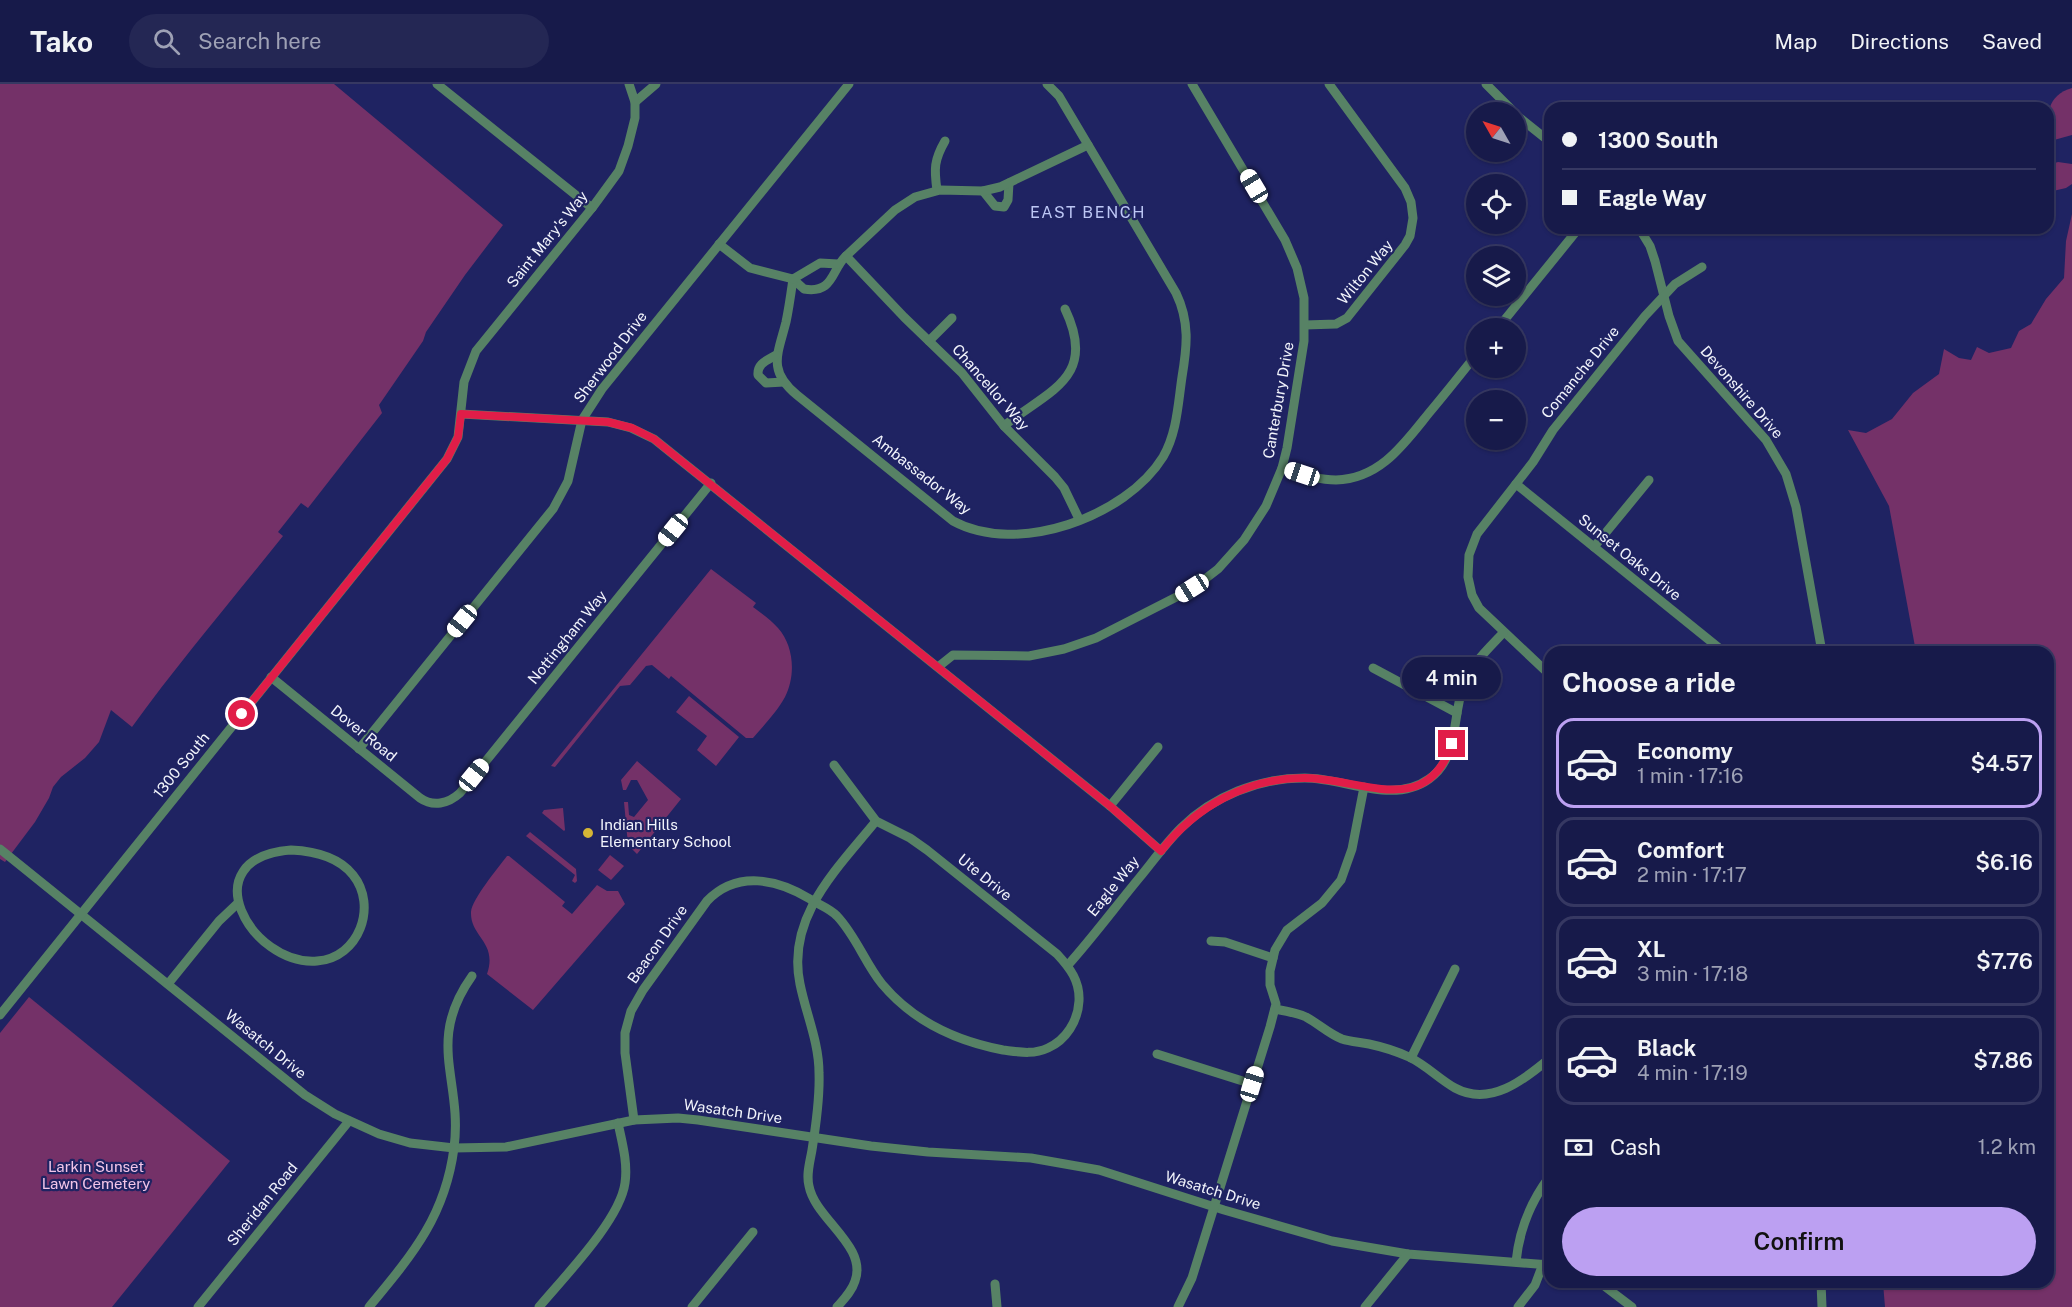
<!DOCTYPE html>
<meta charset="utf-8">
<style>
:root{--surface:#171a4a;--page:#242754;--text:#f1f3f6;--muted:#9ea1b5;--line:#363862;--accent:#bca0f2}
body{margin:0;font-family:"Public Sans",sans-serif;background:var(--page);color:var(--text);height:100vh;display:flex;flex-direction:column;font-size:22px;white-space:nowrap}
*{box-sizing:border-box;margin:0}
p{font-size:20px;color:var(--muted)}
.icon{flex:none;width:33px;height:33px;fill:none;stroke:currentColor;stroke-width:2;stroke-linecap:round;stroke-linejoin:round}
.map{position:relative;flex:1;overflow:hidden}
.side{position:absolute;left:1544px;top:562px;width:510px;height:642px;display:flex;flex-direction:column;background:var(--surface);border-radius:18px;box-shadow:0 2px 4px #0004,0 0 0 2px var(--line)}
.side>*{flex:none}
.banner{position:absolute;left:1544px;top:18px;width:510px;height:132px;border-radius:18px;box-shadow:0 2px 4px #0004,0 0 0 2px var(--line);display:grid;align-content:center;height:132px;padding:0 18px;background:var(--surface)}
.needle{width:39px;rotate:309deg}
.buttons{position:absolute;left:1466px;top:18px;display:grid;gap:12px}
.buttons a{display:grid;place-items:center;width:60px;height:60px;border-radius:50%;background:var(--surface);box-shadow:0 2px 4px #0004,0 0 0 2px var(--line);font-size:30px}
.end{position:absolute;width:27px;height:27px;margin:-14px;border:8px solid #e11d48;background:#fff;box-shadow:0 0 0 3px #fff}
.from{border-radius:50%}
.bubble{position:absolute;height:42px;border-radius:21px;background:var(--surface);box-shadow:0 2px 4px #0004,0 0 0 2px var(--line);font-size:20px;font-weight:600;line-height:42px;text-align:center}
.car{position:absolute;width:18px;height:36px;margin:-18px -9px;border-radius:8px;box-shadow:0 0 4px 2px #0007;background:linear-gradient(#fff 24%,#345 0 40%,#fff 0 76%,#345 0 86%,#fff 0)}
.banner b{display:flex;align-items:center;gap:21px;height:57px;font-size:22px}
.banner b+b{border-top:2px solid var(--line)}
.banner i{width:15px;height:15px;background:var(--text)}
ul{padding:0;list-style:none}
li{display:flex;align-items:center;gap:18px;height:90px;margin:0 12px 9px;padding:0 6px;border:3px solid var(--line);border-radius:18px}
li div{flex:1}
li b{display:block;font-size:22px}
li em{font-style:normal;font-weight:600}
li.on{border-color:var(--accent)}
li>.icon{width:54px;height:54px;stroke-width:1.5}
h2{padding:0 18px;font-size:27px;line-height:72px}
.pay{display:flex;align-items:center;gap:15px;height:66px;padding:0 18px;font-size:22px}
.pay p{margin-inline-start:auto}
.primary-button{display:flex;gap:12px;margin-top:auto;padding:12px 18px}
.primary-button a{flex:1;height:69px;border-radius:36px;background:var(--accent);color:#111;font-size:24px;font-weight:600;line-height:69px;text-align:center}
header{display:flex;align-items:center;gap:36px;box-sizing:border-box;height:84px;padding:0 30px;background:var(--surface);border-bottom:2px solid var(--line)}
header strong{font-size:28px}
nav{display:flex;gap:33px;margin-inline-start:auto;font-size:21px}
.search{width:420px;height:54px;background:var(--page);display:flex;align-items:center;gap:15px;box-sizing:border-box;padding:0 21px;border-radius:33px;color:var(--muted);font-size:22px}
.map>svg:first-child{display:block}
.green{fill:#743168}
.lines{fill:none;stroke-linecap:round;stroke-linejoin:round}
.street{stroke:#578265;stroke-width:9}
.route{stroke:#e11d48;stroke-width:8}
.poi-dot{fill:#d5b535;stroke:#1f2362;stroke-width:2}
.labels{text-anchor:middle;dominant-baseline:central;stroke-width:4.5;stroke-linejoin:round;paint-order:stroke}
.street-label{font-size:15px;fill:#f2f4fc;stroke:#1f2362}
.poi-label{font-size:15px;fill:#f2f4fc;stroke:#1f2362;text-anchor:start}
.park-label{font-size:15px;fill:#f3c5e8;stroke:#1f2362}
.neighbourhood-label{font-size:16px;letter-spacing:1.5px;fill:#bdc7f5;stroke:#1f2362}
</style>
<header>
<strong>Tako</strong>
<div class="search"><svg class="icon" aria-label="search" viewBox="0 0 24 24"><circle cx="10" cy="10" r="6"/><path d="M15 15l6 6"/></svg>Search here</div>
<nav><a>Map</a><a>Directions</a><a>Saved</a></nav>
</header>
<div class="map">
<svg width="2072" height="1223" viewBox="0 0 2072 1223">
<rect width="100%" height="100%" fill="#1f2362"/>
<g class="green">
<path d="M 0,0 L 334,0 L 503,141 L 465,191 L 426,248 L 423,257 L 379,321 L 382,329 L 308,424 L 301,419 L 278,448 L 283,452 C 232,516 179,578 132,643 L 111,626 L 99,658 L 85,674 L 61,693 L 53,703 L 49,714 L 35,738 L 5,778 L 0,775 Z"/>
<path d="M 2072,4 L 2072,51 L 2054,56 C 2043,34 2047,11 2072,4 Z"/>
<path d="M 2058,78 L 2072,80 L 2072,100 L 2066,104 L 2053,107 L 2048,102 L 2048,81 Z"/>
<path d="M 2072,130 L 2072,1223 L 1885,1223 L 1883,1199 L 2048,1198 L 2048,568 L 1916,568 L 1889,422 L 1848,346 L 1866,349 L 1892,335 L 1913,309 L 1939,290 L 1944,265 L 1959,274 L 1971,276 L 1977,263 L 1989,269 L 2011,264 L 2019,247 L 2031,240 L 2046,215 L 2064,194 L 2066,157 Z"/>
<path d="M 711,485 L 756,519 L 753,523 C 761,529 771,536 778,544 C 794,562 796,591 785,613 C 777,628 764,641 753,654 L 746,654 L 671,592 L 669,595 L 652,581 L 646,582 L 630,601 L 620,602 L 555,683 L 551,682 Z"/>
<path d="M 689,612 L 739,653 L 716,682 L 697,666 L 707,652 L 676,628 Z"/>
<path d="M 637,677 L 681,715 L 637,770 L 628,761 L 624,718 L 628,718 L 629,731 L 634,733 L 648,716 L 637,696 L 631,696 L 626,706 L 623,706 L 621,696 Z"/>
<path d="M 563,724 L 565,746 L 564,747 L 542,729 L 544,726 Z"/>
<path d="M 530,748 L 576,785 L 577,797 L 575,799 L 572,797 L 575,791 L 526,752 Z"/>
<path d="M 610,771 L 624,782 L 611,796 L 598,786 Z"/>
<path d="M 507,772 L 509,772 L 565,818 L 562,822 L 572,830 L 597,801 L 607,807 L 618,807 L 625,820 L 533,926 L 487,890 C 498,858 470,853 471,828 C 472,815 498,784 507,772 Z"/>
<path d="M 29,913 L 230,1077 L 112,1223 L 0,1223 L 0,949 Z"/>
</g>
<g class="lines">
<g class="street">
<path d="M 437,0 L 592,124"/>
<path d="M 1486,0 L 1514,28"/>
<path d="M 635,18 L 656,0"/>
<path d="M 1515,30 L 1550,58"/>
<path d="M 937,106 C 934,85 934,76 945,57"/>
<path d="M 983,107 L 995,122 L 1004,123 L 1008,116 L 1009,99"/>
<path d="M 1639,144 L 1650,162 L 1655,177 L 1669,232 L 1678,257 L 1766,356 L 1786,390 L 1796,423 L 1822,568"/>
<path d="M 719,160 L 750,184 L 793,195 L 804,205 C 834,210 831,186 846,172 L 895,126 L 915,113 L 940,106 L 983,107 L 1000,103 L 1088,61"/>
<path d="M 846,172 L 904,233 L 962,289 L 1004,342 L 1055,393 L 1064,404 L 1079,435"/>
<path d="M 793,195 C 791,209 789,224 786,238 C 778,270 767,286 797,311 L 953,437 C 1017,472 1126,433 1163,373 C 1177,349 1178,320 1182,293 C 1187,263 1190,238 1176,209 L 1059,12 L 1047,0"/>
<path d="M 793,195 L 820,179 L 838,180"/>
<path d="M 1305,241 L 1336,240 L 1347,234 L 1405,161 L 1410,152 L 1413,134 L 1411,118 L 1405,104 L 1329,0"/>
<path d="M 1498,244 L 1579,144"/>
<path d="M 929,257 L 952,234"/>
<path d="M 776,271 C 768,276 757,279 758,291 L 766,299 L 784,298"/>
<path d="M 461,330 L 608,338 L 631,344 L 654,355 L 1110,722 L 1161,767"/>
<path d="M 1004,342 C 1049,306 1098,294 1065,225"/>
<path d="M 1282,384 C 1299,389 1317,396 1336,396 C 1380,395 1404,360 1429,329 C 1445,310 1460,291 1476,271"/>
<path d="M 1516,400 L 1724,568"/>
<path d="M 1594,463 L 1649,396"/>
<path d="M 938,583 L 953,571 L 1029,572 L 1064,565 L 1096,554 L 1192,505 L 1218,485 L 1244,456 L 1266,422 L 1282,384 L 1287,364 L 1304,257 L 1304,214 L 1297,184 L 1285,156 L 1192,0"/>
<path d="M 1373,584 L 1457,629"/>
<path d="M 1550,591 L 1479,524 L 1472,511 L 1468,493 L 1469,471 L 1477,450 L 1533,378 L 1553,346 L 1645,232 L 1675,200 L 1702,183"/>
<path d="M 271,593 L 420,714 C 433,723 448,720 460,709 L 711,399"/>
<path d="M 359,665 L 553,425 L 568,397 L 582,336 L 602,305 L 849,0"/>
<path d="M 1110,722 L 1158,663"/>
<path d="M 0,765 L 305,1011 L 335,1030 L 379,1050 L 410,1059 L 454,1064 L 506,1063 L 634,1036 L 678,1034 L 698,1036 L 871,1062 L 928,1068 L 1031,1074 L 1099,1086 L 1224,1126 L 1332,1157 L 1408,1170 L 1550,1181"/>
<path d="M 291,766 C 313,767 338,772 353,791 C 378,822 359,874 317,877 C 251,882 190,774 291,766 Z"/>
<path d="M 1211,857 L 1225,858 L 1273,874"/>
<path d="M 1068,881 C 1093,853 1116,822 1140,793 C 1153,777 1166,759 1181,744 C 1213,712 1259,694 1305,694 C 1345,694 1393,721 1429,695 C 1459,674 1452,634 1463,603 C 1470,581 1488,565 1503,549"/>
<path d="M 168,900 L 219,837 L 238,819"/>
<path d="M 1275,925 C 1286,927 1297,929 1306,933 C 1319,940 1329,950 1342,955 C 1351,958 1360,958 1369,960 C 1383,963 1396,967 1409,973 C 1426,981 1439,995 1455,1004 C 1490,1023 1524,996 1550,974"/>
<path d="M 0,931 L 447,375 L 458,353 L 464,298 L 476,267 L 592,124 L 619,87 L 628,62 L 635,34 L 635,18 L 629,0"/>
<path d="M 1157,970 L 1252,1000"/>
<path d="M 1411,974 L 1455,885"/>
<path d="M 634,1036 L 625,969 L 625,949 L 631,927 L 643,906 L 707,817 C 737,786 777,795 810,815 C 819,821 829,824 837,832 C 856,852 865,879 882,900 C 913,937 956,957 1003,966 C 1019,968 1033,971 1048,964 C 1066,956 1078,937 1079,917 C 1080,897 1070,884 1057,870 L 927,766 L 910,754 L 876,737 L 834,681"/>
<path d="M 1516,1178 C 1519,1147 1531,1117 1550,1092"/>
<path d="M 1599,1198 L 1632,1223"/>
<path d="M 1821,1198 L 1822,1223"/>
<path d="M 995,1200 L 997,1223"/>
<path d="M 198,1223 L 349,1037"/>
<path d="M 369,1223 C 412,1171 445,1133 454,1064 C 463,996 425,958 472,892"/>
<path d="M 539,1223 C 564,1193 620,1136 625,1099 C 628,1079 622,1058 618,1039"/>
<path d="M 692,1223 L 753,1148"/>
<path d="M 837,1223 C 844,1215 852,1207 855,1197 C 868,1162 815,1135 809,1102 C 806,1090 810,1078 812,1066 C 816,1041 820,1014 819,989 C 819,958 806,930 800,900 C 786,833 837,785 876,737"/>
<path d="M 1178,1223 L 1192,1194 L 1270,943 L 1276,920 L 1270,901 L 1270,887 L 1275,866 L 1287,846 L 1322,819 L 1341,796 L 1352,765 L 1364,703"/>
<path d="M 1365,1223 L 1408,1170"/>
<path d="M 1518,1223 L 1535,1201 L 1543,1180"/>
</g>
</g>
<g class="lines">
<path class="route" d="M 242,630 L 447,375 L 458,353 L 461,330 L 608,338 L 632,344 L 654,355 L 1110,722 L 1161,767 C 1196,722 1247,694 1304,694 C 1360,694 1426,736 1452,660"/>
</g>
<circle class="poi-dot" cx="588" cy="749" r="6"/>
<g class="labels">
<g class="street-label">
<text transform="translate(547 155) rotate(-51)">Saint Mary's Way</text>
<text transform="translate(1365 188) rotate(-51)">Wilton Way</text>
<text transform="translate(610 273) rotate(-53)">Sherwood Drive</text>
<text transform="translate(1580 288) rotate(-51)">Comanche Drive</text>
<text transform="translate(991 303) rotate(49)">Chancellor Way</text>
<text transform="translate(1742 308) rotate(49)">Devonshire Drive</text>
<text transform="translate(1278 316) rotate(-80)">Canterbury Drive</text>
<text transform="translate(922 390) rotate(38)">Ambassador Way</text>
<text transform="translate(1630 473) rotate(39)">Sunset Oaks Drive</text>
<text transform="translate(567 553) rotate(-51)">Nottingham Way</text>
<text transform="translate(364 649) rotate(39)">Dover Road</text>
<text transform="translate(181 681) rotate(-51)">1300 South</text>
<text transform="translate(985 793) rotate(39)">Ute Drive</text>
<text transform="translate(1113 802) rotate(-51)">Eagle Way</text>
<text transform="translate(657 860) rotate(-55)">Beacon Drive</text>
<text transform="translate(266 960) rotate(39)">Wasatch Drive</text>
<text transform="translate(733 1027) rotate(8)">Wasatch Drive</text>
<text transform="translate(1213 1106) rotate(17)">Wasatch Drive</text>
<text transform="translate(262 1120) rotate(-51)">Sheridan Road</text>
</g>
<g class="poi-label">
<text x="600" y="740">Indian Hills<tspan x="600" dy="17">Elementary School</tspan></text>
</g>
<g class="park-label">
<text x="96" y="1082">Larkin Sunset<tspan x="96" dy="17">Lawn Cemetery</tspan></text>
</g>
<g class="neighbourhood-label">
<text x="1088" y="128">EAST BENCH</text>
</g>
</g>
</svg>
<div class="buttons">
<a><svg class="needle" viewBox="-14 -14 28 28"><path d="M0-13l5 13h-10z" fill="#e53935"/><path d="M0 13l5-13h-10z" fill="#9ea1b5"/></svg></a>
<a><svg class="icon" aria-label="locate" viewBox="0 0 24 24"><circle cx="12" cy="12" r="6"/><path d="M12 2v4M12 18v4M2 12h4M18 12h4"/></svg></a>
<a><svg class="icon" aria-label="layers" viewBox="0 0 24 24"><path d="M12 4l9 5-9 5-9-5zM3 14l9 5 9-5"/></svg></a>
<a>+</a>
<a>−</a>
</div>
<i class="end from" style="left:242px;top:630px"></i>
<i class="end" style="left:1452px;top:660px"></i>
<div class="bubble" style="left:1402px;top:573px;width:99px">4 min</div>
<i class="car" style="left:1254px;top:102px;rotate:329deg"></i>
<i class="car" style="left:1302px;top:390px;rotate:288deg"></i>
<i class="car" style="left:673px;top:446px;rotate:219deg"></i>
<i class="car" style="left:1192px;top:504px;rotate:238deg"></i>
<i class="car" style="left:462px;top:537px;rotate:219deg"></i>
<i class="car" style="left:474px;top:691px;rotate:39deg"></i>
<i class="car" style="left:1252px;top:1000px;rotate:17deg"></i>
<div class="banner">
<b><i class="from"></i>1300 South</b>
<b><i></i>Eagle Way</b>
</div>
<section class="side">
<h2>Choose a ride</h2>
<ul>
<li class="on"><svg class="icon" aria-label="car" viewBox="0 0 24 24"><path d="M5 17H2v-5l4-1 3-4h7l3 4 3 1v5h-3M9 17h6M6 11h13"/><circle cx="7" cy="17" r="2"/><circle cx="17" cy="17" r="2"/></svg><div><b>Economy</b><p>1 min · 17:16</p></div><em>$4.57</em></li>
<li><svg class="icon" aria-label="car" viewBox="0 0 24 24"><path d="M5 17H2v-5l4-1 3-4h7l3 4 3 1v5h-3M9 17h6M6 11h13"/><circle cx="7" cy="17" r="2"/><circle cx="17" cy="17" r="2"/></svg><div><b>Comfort</b><p>2 min · 17:17</p></div><em>$6.16</em></li>
<li><svg class="icon" aria-label="car" viewBox="0 0 24 24"><path d="M5 17H2v-5l4-1 3-4h7l3 4 3 1v5h-3M9 17h6M6 11h13"/><circle cx="7" cy="17" r="2"/><circle cx="17" cy="17" r="2"/></svg><div><b>XL</b><p>3 min · 17:18</p></div><em>$7.76</em></li>
<li><svg class="icon" aria-label="car" viewBox="0 0 24 24"><path d="M5 17H2v-5l4-1 3-4h7l3 4 3 1v5h-3M9 17h6M6 11h13"/><circle cx="7" cy="17" r="2"/><circle cx="17" cy="17" r="2"/></svg><div><b>Black</b><p>4 min · 17:19</p></div><em>$7.86</em></li>
</ul>
<div class="pay"><svg class="icon" aria-label="cash" viewBox="0 0 24 24"><path d="M3 7h18v10H3z"/><circle cx="12" cy="12" r="2"/></svg>Cash<p>1.2 km</p></div>
<div class="primary-button"><a>Confirm</a></div>
</section>
</div>
